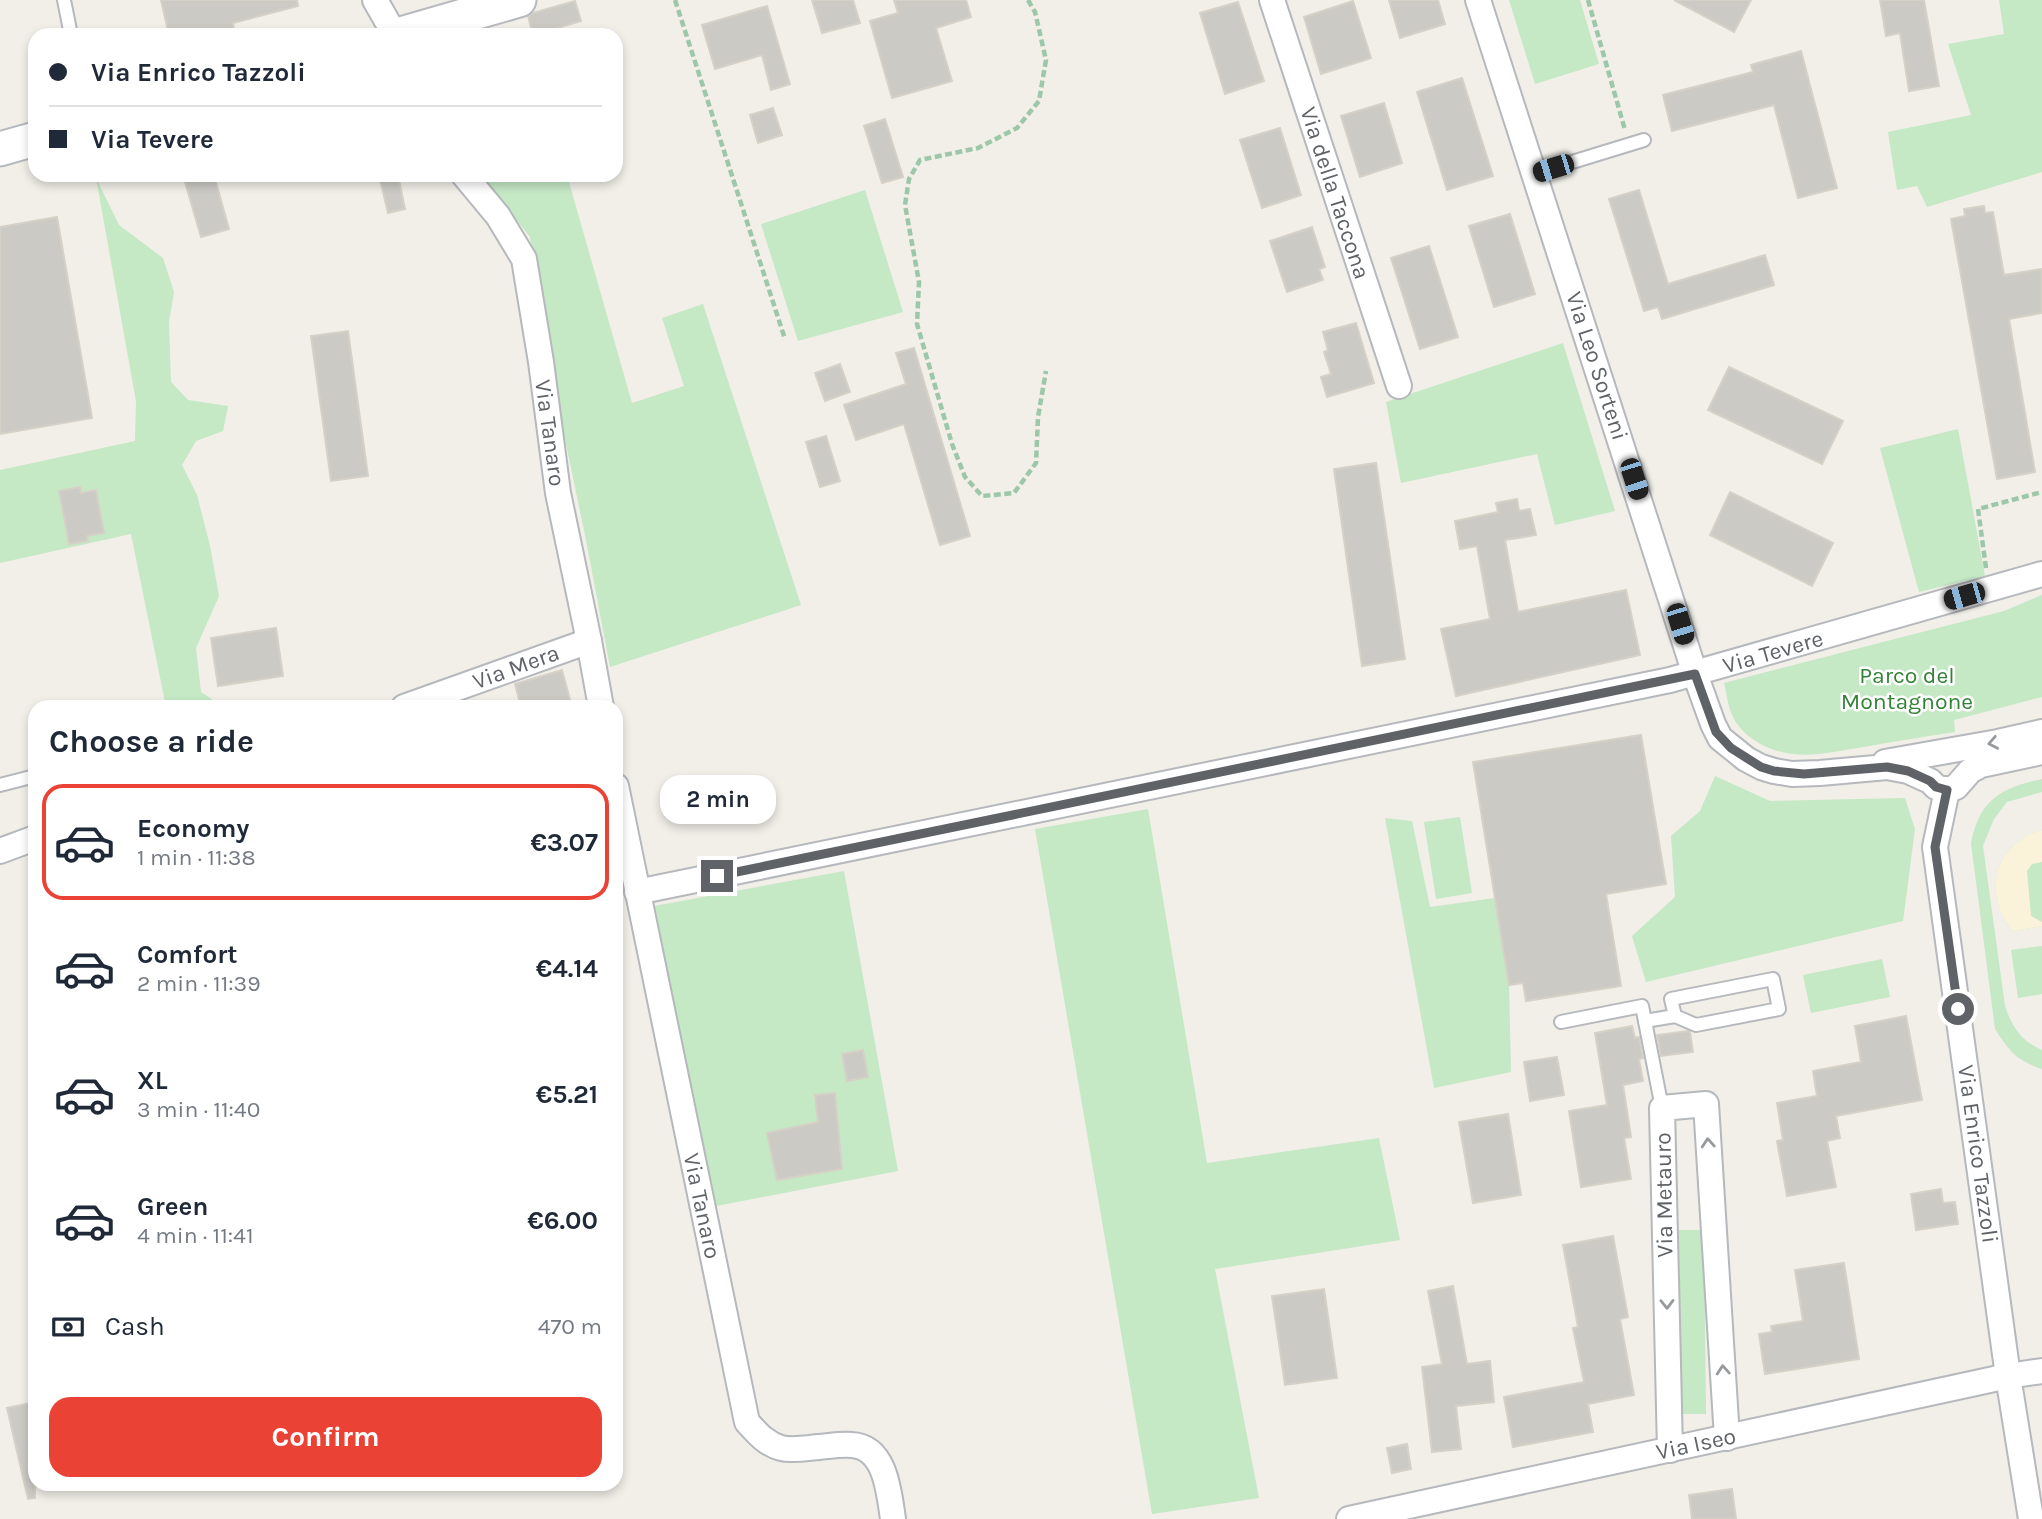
<!DOCTYPE html>
<meta charset="utf-8">
<style>
:root{--surface:#fff;--page:#f6f6f7;--text:#1f2937;--muted:#747a83;--line:#e0e1e3;--accent:#ea4335}
body{margin:0;font-family:Karla,sans-serif;background:var(--page);color:var(--text);height:100vh;display:flex;flex-direction:column;font-size:26px;white-space:nowrap}
*{box-sizing:border-box;margin:0}
p{font-size:23px;color:var(--muted)}
.icon{flex:none;width:38px;height:38px;fill:none;stroke:currentColor;stroke-width:2;stroke-linecap:round;stroke-linejoin:round}
.map{position:relative;flex:1;overflow:hidden}
.drawer{position:absolute;left:28px;top:700px;width:595px;height:791px;display:flex;flex-direction:column;background:var(--surface);border-radius:21px;box-shadow:0 4px 10px #0003}
.drawer>*{flex:none}
.banner{position:absolute;left:28px;top:28px;width:595px;height:154px;border-radius:21px;box-shadow:0 4px 10px #0003;display:grid;align-content:center;height:154px;padding:0 21px;background:var(--surface)}
.end{position:absolute;width:32px;height:32px;margin:-16px;border:9px solid #5f6368;background:#fff;box-shadow:0 0 0 4px #fff}
.from{border-radius:50%}
.bubble{position:absolute;height:49px;border-radius:21px;background:var(--surface);box-shadow:0 4px 10px #0003;font-size:23px;font-weight:700;line-height:49px;text-align:center}
.car{position:absolute;width:21px;height:42px;margin:-21px -10px;border-radius:9px;box-shadow:0 0 5px 2px #0007;background:linear-gradient(#222 24%,#8ab4d8 0 40%,#222 0 76%,#8ab4d8 0 86%,#222 0)}
.banner b{display:flex;align-items:center;gap:24px;height:66px;font-size:26px}
.banner b+b{border-top:2px solid var(--line)}
.banner i{width:18px;height:18px;background:var(--text)}
ul{padding:0;list-style:none}
li{display:flex;align-items:center;gap:21px;height:116px;margin:0 14px 10px;padding:0 7px;border:4px solid transparent;border-radius:21px}
li div{flex:1}
li b{display:block;font-size:26px}
li em{font-style:normal;font-weight:700}
li.active{border-color:var(--accent)}
li>.icon{width:63px;height:63px;stroke-width:1.5}
h2{padding:0 21px;font-size:32px;line-height:84px}
.pay{display:flex;align-items:center;gap:18px;height:77px;padding:0 21px;font-size:26px}
.pay p{margin-inline-start:auto}
.primary-button{display:flex;gap:14px;margin-top:auto;padding:14px 21px}
.primary-button a{flex:1;height:80px;border-radius:21px;background:var(--accent);color:#fff;font-size:28px;font-weight:700;line-height:80px;text-align:center}
.map>svg:first-child{display:block}
.green{fill:#c5e8c5}
.sand{fill:#fbf3d9}
.building{fill:#cccac5;stroke:#d6d1c6;stroke-width:2}
.lines{fill:none;stroke-linecap:round;stroke-linejoin:round}
.lane-casing{stroke:#b5b8bc;stroke-width:16}
.street-casing{stroke:#b5b8bc;stroke-width:28}
.secondary-casing{stroke:#b6babf;stroke-width:37}
.path{stroke:#9cc7a9;stroke-width:4.5;stroke-dasharray:7 3.5;stroke-linecap:butt}
.lane{stroke:#fff;stroke-width:12}
.street{stroke:#fff;stroke-width:24}
.secondary{stroke:#fff;stroke-width:33}
.oneway{stroke:#979a9d}
.route{stroke:#5f6368;stroke-width:9}
.labels{text-anchor:middle;dominant-baseline:central;stroke-width:5;stroke-linejoin:round;paint-order:stroke}
.street-label{font-size:23px;fill:#5f6368;stroke:#fff}
.park-label{font-size:23px;fill:#348238;stroke:#fff}
</style>
<div class="map">
<svg width="2042" height="1519" viewBox="0 0 2042 1519">
<rect width="100%" height="100%" fill="#f1efe8"/>
<g class="green">
<path d="M 1509,0 L 1580,0 L 1599,64 L 1535,84 Z"/>
<path d="M 1999,0 L 2042,0 L 2042,172 L 1927,207 L 1917,186 L 1897,190 L 1888,132 L 1971,115 L 1948,44 L 2004,34 Z"/>
<path d="M 481,175 L 567,175 L 632,403 L 684,386 L 662,318 L 703,304 L 801,605 L 610,667 L 586,540 L 555,391 L 530,237 Z"/>
<path d="M 96,178 L 119,225 L 163,258 L 174,292 L 169,322 L 171,382 L 188,400 L 228,406 L 223,431 L 196,441 L 182,465 L 197,495 L 210,546 L 219,596 L 196,648 L 201,692 L 222,706 L 230,707 L 166,707 L 131,534 L 0,563 L 0,470 L 135,441 L 136,401 Z"/>
<path d="M 865,190 L 903,312 L 798,341 L 761,224 Z"/>
<path d="M 1563,343 L 1615,511 L 1555,525 L 1537,454 L 1401,483 L 1386,402 Z"/>
<path d="M 1958,429 L 1985,576 L 1919,592 L 1880,448 Z"/>
<path d="M 2042,595 L 2042,697 L 1954,720 L 1955,732 C 1923,737 1890,742 1858,748 C 1837,751 1814,757 1793,754 C 1771,752 1745,739 1734,719 C 1728,708 1727,695 1724,683 L 2004,611 Z"/>
<path d="M 1715,776 L 1770,801 L 1905,798 L 1915,829 L 1903,921 L 1646,982 L 1632,936 L 1675,897 L 1671,836 L 1700,811 Z"/>
<path d="M 2042,779 L 2042,792 L 2007,802 L 1994,819 L 1983,846 L 2005,1006 C 2012,1027 2021,1041 2042,1050 L 2042,1069 C 2016,1060 2010,1052 1995,1029 L 1971,843 C 1980,799 2001,788 2042,779 Z"/>
<path d="M 1148,809 L 1207,1163 L 1379,1138 L 1400,1240 L 1215,1269 L 1259,1498 L 1152,1514 L 1035,829 Z"/>
<path d="M 1460,817 L 1472,893 L 1436,899 L 1424,822 Z"/>
<path d="M 1385,818 L 1412,821 L 1430,907 L 1495,898 L 1509,985 L 1511,1072 L 1434,1088 Z"/>
<path d="M 2042,830 L 2042,926 L 2013,931 C 1981,895 1994,843 2042,830 Z"/>
<path d="M 844,871 L 898,1171 L 716,1206 L 654,906 Z"/>
<path d="M 2042,946 L 2042,994 L 2018,998 L 2011,950 Z"/>
<path d="M 1882,959 L 1890,997 L 1811,1013 L 1803,975 Z"/>
<path d="M 1679,1230 L 1704,1230 L 1706,1414 L 1681,1414 Z"/>
</g>
<path class="sand" d="M 2042,830 L 2042,862 L 2032,864 L 2027,871 L 2031,916 L 2042,922 L 2042,926 L 2013,931 C 1981,895 1994,843 2042,830 Z"/>
<g class="building">
<path d="M 161,0 L 297,0 L 298,6 L 233,23 L 235,35 L 169,35 Z"/>
<path d="M 812,0 L 853,0 L 860,23 L 822,33 Z"/>
<path d="M 894,0 L 966,0 L 971,17 L 936,28 L 952,81 L 892,98 L 870,21 L 898,13 Z"/>
<path d="M 1389,0 L 1438,0 L 1445,24 L 1400,38 Z"/>
<path d="M 1674,0 L 1751,0 L 1734,32 Z"/>
<path d="M 1880,0 L 1924,0 L 1939,86 L 1909,91 L 1900,33 L 1886,36 Z"/>
<path d="M 575,1 L 581,21 L 533,35 L 528,16 L 533,13 Z"/>
<path d="M 1353,1 L 1371,58 L 1321,74 L 1304,17 Z"/>
<path d="M 1238,2 L 1264,81 L 1225,94 L 1200,13 Z"/>
<path d="M 767,6 L 790,84 L 771,90 L 762,55 L 715,69 L 702,25 Z"/>
<path d="M 1801,51 L 1837,188 L 1798,198 L 1774,105 L 1672,131 L 1663,95 L 1753,72 L 1751,65 Z"/>
<path d="M 1462,78 L 1493,176 L 1447,190 L 1417,92 Z"/>
<path d="M 1384,103 L 1402,163 L 1360,177 L 1341,116 Z"/>
<path d="M 773,108 L 782,135 L 758,143 L 750,115 Z"/>
<path d="M 885,119 L 903,177 L 882,183 L 864,126 Z"/>
<path d="M 1280,128 L 1301,195 L 1262,208 L 1240,140 Z"/>
<path d="M 183,175 L 214,175 L 229,229 L 201,237 Z"/>
<path d="M 379,175 L 398,175 L 405,209 L 388,213 Z"/>
<path d="M 1639,190 L 1668,284 L 1765,255 L 1774,285 L 1662,319 L 1658,307 L 1644,311 L 1609,199 Z"/>
<path d="M 1984,206 L 1985,213 L 1993,212 L 2004,275 L 2042,269 L 2042,313 L 2009,319 L 2035,472 L 1997,479 L 1951,219 L 1965,216 L 1964,209 Z"/>
<path d="M 1510,214 L 1535,294 L 1494,307 L 1469,226 Z"/>
<path d="M 57,217 L 92,418 L 0,434 L 0,227 Z"/>
<path d="M 1312,227 L 1325,267 L 1319,269 L 1323,280 L 1287,292 L 1270,241 Z"/>
<path d="M 1429,246 L 1458,337 L 1420,349 L 1391,258 Z"/>
<path d="M 1356,323 L 1374,383 L 1327,397 L 1321,377 L 1331,374 L 1324,352 L 1328,350 L 1323,332 Z"/>
<path d="M 348,331 L 368,476 L 331,481 L 311,336 Z"/>
<path d="M 914,348 L 970,536 L 940,545 L 904,424 L 856,440 L 844,405 L 906,384 L 896,353 Z"/>
<path d="M 840,364 L 850,392 L 825,401 L 815,373 Z"/>
<path d="M 1729,367 L 1843,421 L 1822,464 L 1708,410 Z"/>
<path d="M 826,436 L 840,481 L 820,487 L 806,442 Z"/>
<path d="M 1376,463 L 1405,659 L 1362,666 L 1334,469 Z"/>
<path d="M 80,487 L 81,493 L 96,490 L 104,533 L 87,536 L 88,541 L 69,544 L 59,491 Z"/>
<path d="M 1730,492 L 1833,543 L 1812,586 L 1710,535 Z"/>
<path d="M 1517,499 L 1519,511 L 1530,509 L 1536,535 L 1505,540 L 1518,612 L 1626,590 L 1640,655 L 1456,696 L 1441,629 L 1490,619 L 1477,546 L 1460,549 L 1455,521 L 1498,512 L 1496,503 Z"/>
<path d="M 276,628 L 283,676 L 218,686 L 211,638 Z"/>
<path d="M 562,670 L 572,707 L 521,707 L 515,684 Z"/>
<path d="M 1641,735 L 1666,884 L 1606,894 L 1621,986 L 1526,1001 L 1523,983 L 1509,985 L 1473,762 Z"/>
<path d="M 1906,1016 L 1922,1100 L 1836,1116 L 1840,1138 L 1827,1141 L 1836,1187 L 1787,1196 L 1777,1141 L 1783,1140 L 1777,1103 L 1817,1096 L 1813,1071 L 1861,1062 L 1855,1026 Z"/>
<path d="M 1632,1026 L 1635,1038 L 1639,1037 L 1643,1058 L 1639,1059 L 1643,1081 L 1623,1085 L 1631,1137 L 1624,1138 L 1631,1179 L 1581,1187 L 1569,1111 L 1607,1105 L 1595,1033 Z"/>
<path d="M 1688,1031 L 1690,1032 L 1693,1052 L 1661,1056 L 1657,1035 Z"/>
<path d="M 863,1050 L 868,1077 L 847,1081 L 842,1054 Z"/>
<path d="M 1557,1057 L 1564,1095 L 1530,1101 L 1524,1062 Z"/>
<path d="M 835,1093 L 842,1169 L 777,1180 L 767,1133 L 818,1122 L 815,1095 Z"/>
<path d="M 1508,1114 L 1521,1195 L 1473,1203 L 1459,1122 Z"/>
<path d="M 1941,1189 L 1943,1203 L 1955,1202 L 1958,1224 L 1916,1230 L 1911,1194 Z"/>
<path d="M 1613,1236 L 1628,1317 L 1620,1319 L 1634,1395 L 1588,1404 L 1593,1432 L 1513,1447 L 1504,1397 L 1584,1382 L 1573,1328 L 1578,1327 L 1563,1245 Z"/>
<path d="M 1844,1263 L 1859,1359 L 1765,1374 L 1759,1334 L 1772,1332 L 1771,1326 L 1803,1321 L 1795,1270 Z"/>
<path d="M 1453,1286 L 1467,1364 L 1490,1361 L 1494,1402 L 1456,1406 L 1461,1449 L 1432,1452 L 1422,1367 L 1442,1364 L 1428,1291 Z"/>
<path d="M 1324,1289 L 1337,1378 L 1285,1385 L 1272,1296 Z"/>
<path d="M 35,1402 L 35,1498 L 28,1499 L 7,1408 Z"/>
<path d="M 1407,1444 L 1411,1469 L 1392,1473 L 1387,1448 Z"/>
<path d="M 1732,1489 L 1736,1519 L 1692,1519 L 1689,1495 Z"/>
</g>
<g class="lines">
<g class="lane-casing">
<g id="lane">
<path d="M 64,0 L 71,35"/>
<path d="M 1533,174 L 1644,140"/>
<path d="M 0,785 L 35,776"/>
<path d="M 1645,1021 L 1675,1016 L 1696,1025 L 1779,1009 L 1773,979 L 1671,999 L 1675,1016"/>
<path d="M 1561,1022 L 1642,1006 L 1662,1108"/>
</g>
</g>
<g class="street-casing">
<g id="street">
<path d="M 375,0 L 395,35"/>
<path d="M 1272,0 L 1399,386"/>
<path d="M 1478,0 L 1695,674 L 1713,724 L 1720,738 L 1746,759 L 1761,767 L 1774,771 L 1792,774 L 1820,773 L 1887,767 L 1908,771 L 1930,781 L 1936,787 L 1947,790 L 1956,787 L 1970,771 L 1981,765 L 2042,752"/>
<path d="M 464,175 L 498,216 L 524,259 L 541,362 L 558,493 L 589,641 L 601,707"/>
<path d="M 404,707 L 589,641"/>
<path d="M 1885,762 L 1998,742 L 2042,732"/>
<path d="M 616,786 L 747,1422 C 757,1433 766,1444 781,1448 C 793,1451 807,1448 819,1447 C 830,1446 841,1444 852,1445 C 886,1447 889,1493 893,1519"/>
<path d="M 1947,790 L 1935,847 L 2008,1376 L 2031,1519"/>
<path d="M 0,851 L 35,838"/>
<path d="M 637,892 L 1670,680 L 2042,574"/>
<path d="M 1670,1450 L 1662,1108 L 1706,1104 L 1727,1438"/>
<path d="M 1349,1519 L 2008,1376 L 2042,1371"/>
</g>
</g>
<g class="secondary-casing">
<g id="secondary">
<path d="M 397,35 L 519,0"/>
<path d="M 0,149 L 35,139"/>
</g>
</g>
<g class="path">
<path d="M 675,0 L 785,339"/>
<path d="M 1028,0 L 1035,12 L 1046,60 L 1039,101 L 1017,128 L 978,148 L 920,160 L 909,179 L 905,205 L 919,282 L 917,324 L 952,444 L 965,477 L 982,496 L 1014,493 L 1036,463 L 1038,417 L 1046,371"/>
<path d="M 1588,0 L 1625,130"/>
<path d="M 1986,568 L 1978,509 L 2042,492"/>
</g>
<use href="#lane" class="lane"/>
<use href="#street" class="street"/>
<use href="#secondary" class="secondary"/>
</g>
<defs><path id="oneway-chevron" d="M-2-3.5L2.5 0L-2 3.5" fill="none" stroke-width="1.6" stroke-linecap="round" stroke-linejoin="round" transform="scale(1.75)"/></defs>
<g class="oneway">
<use href="#oneway-chevron" transform="translate(1993 743) rotate(169)"/>
<use href="#oneway-chevron" transform="translate(1708 1143) rotate(-94)"/>
<use href="#oneway-chevron" transform="translate(1667 1304) rotate(89)"/>
<use href="#oneway-chevron" transform="translate(1723 1370) rotate(-94)"/>
</g>
<g class="lines">
<path class="route" d="M 717,876 L 1695,674 L 1716,732 L 1731,748 L 1761,767 L 1774,771 L 1804,774 L 1887,767 L 1908,771 L 1930,781 L 1936,787 L 1947,790 L 1935,847 L 1958,1009"/>
</g>
<g class="labels">
<g class="street-label">
<text transform="translate(1335 193) rotate(72)">Via della Taccona</text>
<text transform="translate(1597 366) rotate(72)">Via Leo Sorteni</text>
<text transform="translate(550 433) rotate(82)">Via Tanaro</text>
<text transform="translate(1773 652) rotate(-16)">Via Tevere</text>
<text transform="translate(516 667) rotate(-20)">Via Mera</text>
<text transform="translate(1978 1154) rotate(82)">Via Enrico Tazzoli</text>
<text transform="translate(1664 1195) rotate(-91)">Via Metauro</text>
<text transform="translate(702 1206) rotate(78)">Via Tanaro</text>
<text transform="translate(1696 1444) rotate(-12)">Via Iseo</text>
</g>
<g class="park-label">
<text x="1907" y="675">Parco del<tspan x="1907" dy="26">Montagnone</tspan></text>
</g>
</g>
</svg>
<i class="end from" style="left:1958px;top:1009px"></i>
<i class="end" style="left:717px;top:876px"></i>
<div class="bubble" style="left:660px;top:775px;width:116px">2 min</div>
<i class="car" style="left:1553px;top:168px;rotate:253deg"></i>
<i class="car" style="left:1634px;top:479px;rotate:162deg"></i>
<i class="car" style="left:1964px;top:596px;rotate:254deg"></i>
<i class="car" style="left:1680px;top:624px;rotate:163deg"></i>
<div class="banner">
<b><i class="from"></i>Via Enrico Tazzoli</b>
<b><i></i>Via Tevere</b>
</div>
<section class="drawer">
<h2>Choose a ride</h2>
<ul>
<li class="active"><svg class="icon" aria-label="car" viewBox="0 0 24 24"><path d="M5 17H2v-5l4-1 3-4h7l3 4 3 1v5h-3M9 17h6M6 11h13"/><circle cx="7" cy="17" r="2"/><circle cx="17" cy="17" r="2"/></svg><div><b>Economy</b><p>1 min · 11:38</p></div><em>€3.07</em></li>
<li><svg class="icon" aria-label="car" viewBox="0 0 24 24"><path d="M5 17H2v-5l4-1 3-4h7l3 4 3 1v5h-3M9 17h6M6 11h13"/><circle cx="7" cy="17" r="2"/><circle cx="17" cy="17" r="2"/></svg><div><b>Comfort</b><p>2 min · 11:39</p></div><em>€4.14</em></li>
<li><svg class="icon" aria-label="car" viewBox="0 0 24 24"><path d="M5 17H2v-5l4-1 3-4h7l3 4 3 1v5h-3M9 17h6M6 11h13"/><circle cx="7" cy="17" r="2"/><circle cx="17" cy="17" r="2"/></svg><div><b>XL</b><p>3 min · 11:40</p></div><em>€5.21</em></li>
<li><svg class="icon" aria-label="car" viewBox="0 0 24 24"><path d="M5 17H2v-5l4-1 3-4h7l3 4 3 1v5h-3M9 17h6M6 11h13"/><circle cx="7" cy="17" r="2"/><circle cx="17" cy="17" r="2"/></svg><div><b>Green</b><p>4 min · 11:41</p></div><em>€6.00</em></li>
</ul>
<div class="pay"><svg class="icon" aria-label="cash" viewBox="0 0 24 24"><path d="M3 7h18v10H3z"/><circle cx="12" cy="12" r="2"/></svg>Cash<p>470 m</p></div>
<div class="primary-button"><a>Confirm</a></div>
</section>
</div>
